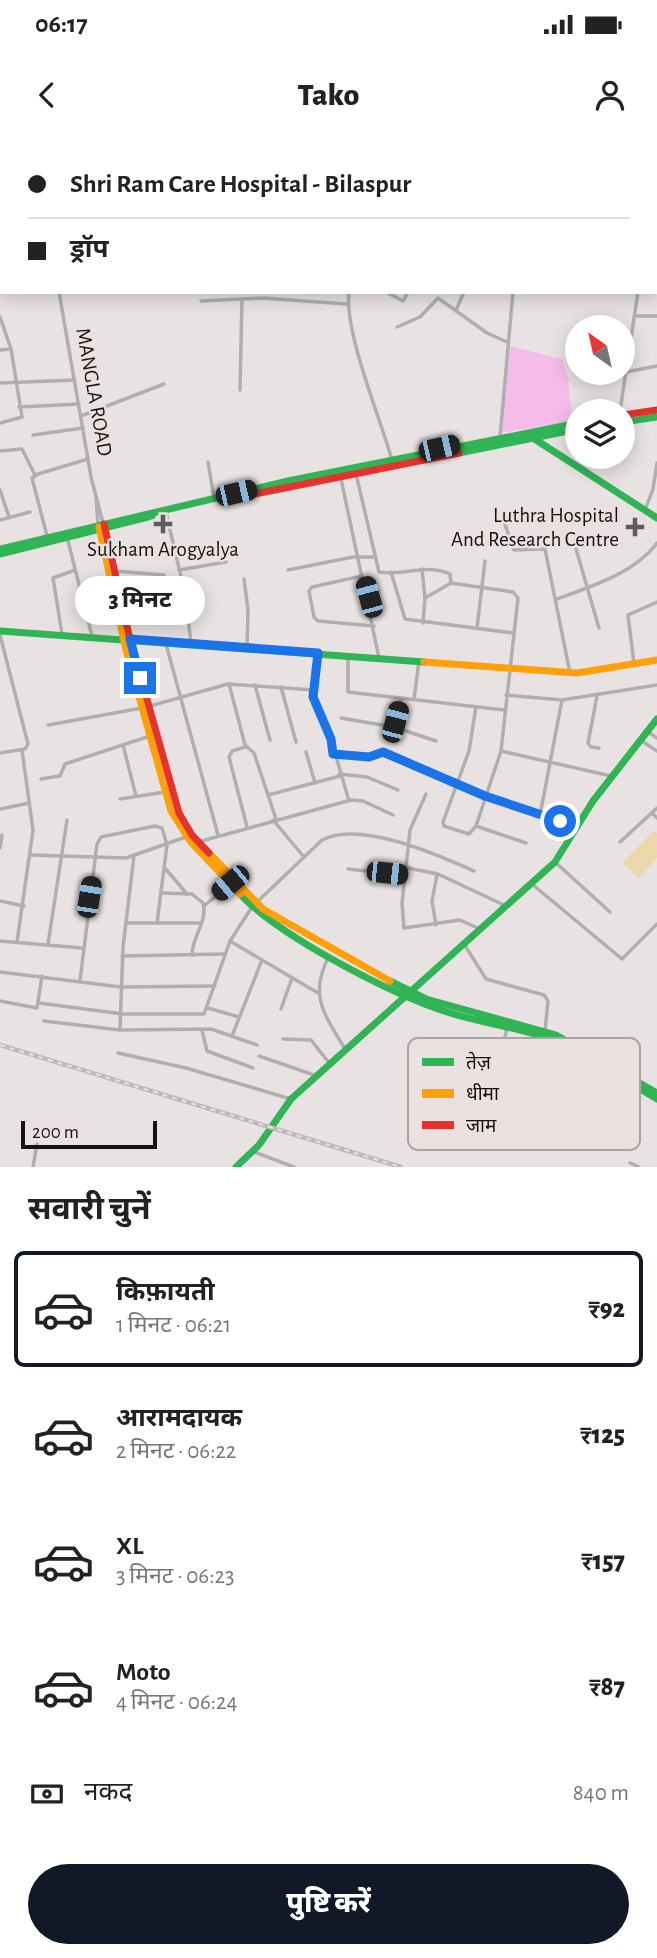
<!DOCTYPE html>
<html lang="hi">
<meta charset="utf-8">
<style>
:root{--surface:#fff;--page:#f2f2f2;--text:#222;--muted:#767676;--line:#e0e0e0;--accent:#111827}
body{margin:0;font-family:"Alegreya Sans","Noto Sans Devanagari",sans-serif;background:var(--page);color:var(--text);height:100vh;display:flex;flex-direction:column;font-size:26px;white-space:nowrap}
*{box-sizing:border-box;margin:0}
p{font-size:23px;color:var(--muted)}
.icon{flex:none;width:38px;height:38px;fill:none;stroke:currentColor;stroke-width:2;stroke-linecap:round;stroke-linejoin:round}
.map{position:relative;height:1027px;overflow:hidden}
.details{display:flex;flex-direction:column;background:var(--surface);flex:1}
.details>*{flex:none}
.banner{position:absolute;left:0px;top:0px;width:658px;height:154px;box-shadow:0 4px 18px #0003;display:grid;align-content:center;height:154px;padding:0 28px;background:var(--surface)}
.needle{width:46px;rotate:326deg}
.tools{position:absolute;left:565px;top:175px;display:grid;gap:14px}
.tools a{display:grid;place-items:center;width:70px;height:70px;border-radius:50%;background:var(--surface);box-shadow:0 4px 18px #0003;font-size:35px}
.scale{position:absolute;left:21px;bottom:18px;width:136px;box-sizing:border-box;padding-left:7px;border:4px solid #161312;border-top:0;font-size:19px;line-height:24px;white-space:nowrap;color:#161312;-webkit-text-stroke:5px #eae1e0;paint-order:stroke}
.end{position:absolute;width:32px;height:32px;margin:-16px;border:9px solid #1a73e8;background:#fff;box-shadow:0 0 0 4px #fff}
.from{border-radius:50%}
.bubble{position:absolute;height:49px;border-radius:24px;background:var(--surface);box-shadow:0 4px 18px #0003;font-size:23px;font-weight:800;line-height:49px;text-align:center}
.car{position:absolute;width:21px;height:42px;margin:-21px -10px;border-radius:9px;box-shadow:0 0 5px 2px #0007;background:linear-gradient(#222 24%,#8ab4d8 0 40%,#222 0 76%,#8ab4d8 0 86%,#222 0)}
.banner b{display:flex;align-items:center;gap:24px;height:66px;font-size:26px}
.banner b+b{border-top:2px solid var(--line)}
.banner i{width:18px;height:18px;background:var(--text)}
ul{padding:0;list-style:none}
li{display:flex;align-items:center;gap:21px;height:116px;margin:0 14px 10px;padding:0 14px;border:4px solid transparent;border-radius:10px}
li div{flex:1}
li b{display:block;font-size:26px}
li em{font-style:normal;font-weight:800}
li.current{border-color:var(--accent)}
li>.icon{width:63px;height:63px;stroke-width:1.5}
h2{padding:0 28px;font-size:32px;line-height:84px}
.pay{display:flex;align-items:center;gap:18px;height:77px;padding:0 28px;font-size:26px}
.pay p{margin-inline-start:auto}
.cta{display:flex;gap:14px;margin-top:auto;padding:14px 28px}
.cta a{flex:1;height:80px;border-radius:42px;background:var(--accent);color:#fff;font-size:28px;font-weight:800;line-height:80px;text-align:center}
.status{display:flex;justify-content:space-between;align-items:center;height:49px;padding:0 35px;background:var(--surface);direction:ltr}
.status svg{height:19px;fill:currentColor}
header{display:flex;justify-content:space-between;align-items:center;height:91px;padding:0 28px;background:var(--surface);font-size:32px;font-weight:800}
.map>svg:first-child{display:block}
.green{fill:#ebd9a9}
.water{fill:#f5bcea}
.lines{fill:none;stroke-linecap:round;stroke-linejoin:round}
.street{stroke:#b0afaf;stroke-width:3.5}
.fast{stroke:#30b455;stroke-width:7}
.slow{stroke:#ff9f0a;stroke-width:7}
.jam{stroke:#e5322d;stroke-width:7}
.rail-casing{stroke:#bab9b9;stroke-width:4.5}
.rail{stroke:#eae1e0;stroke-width:2;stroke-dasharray:5;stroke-linecap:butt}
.route{stroke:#1a73e8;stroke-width:9}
.poi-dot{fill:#605c5b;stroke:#eae1e0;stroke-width:2.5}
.labels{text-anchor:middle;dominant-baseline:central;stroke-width:5;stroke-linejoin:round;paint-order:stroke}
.street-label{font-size:21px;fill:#161312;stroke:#eae1e0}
.poi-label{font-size:21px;fill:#161312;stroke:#eae1e0;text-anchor:end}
.key{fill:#eae1e0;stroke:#aaa3a2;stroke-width:2}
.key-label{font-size:19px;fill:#161312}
</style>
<div class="status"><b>06:17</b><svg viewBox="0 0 49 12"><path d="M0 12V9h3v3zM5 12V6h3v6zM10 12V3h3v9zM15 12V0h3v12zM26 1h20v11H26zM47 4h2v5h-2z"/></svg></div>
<header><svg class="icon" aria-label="back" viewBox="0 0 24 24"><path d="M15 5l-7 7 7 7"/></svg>Tako<svg class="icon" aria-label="person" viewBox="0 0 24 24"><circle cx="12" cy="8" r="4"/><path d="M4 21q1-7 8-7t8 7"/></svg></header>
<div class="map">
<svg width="657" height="1027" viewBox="0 0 657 1027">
<rect width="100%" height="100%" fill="#e8e3e2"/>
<path class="green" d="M 653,692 L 657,693 L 657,717 L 639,738 L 622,723 Z"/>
<path class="water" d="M 510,206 L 562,219 L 570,243 L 568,242 L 573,281 L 500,293 Z"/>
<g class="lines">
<g class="street">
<path d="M 23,0 L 24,2"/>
<path d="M 82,0 L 82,2"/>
<path d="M 109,0 L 109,2"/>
<path d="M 149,0 L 149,2"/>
<path d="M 182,0 L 182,2"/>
<path d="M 226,2 L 226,0"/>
<path d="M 276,2 L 276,0"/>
<path d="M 354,2 L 355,0"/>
<path d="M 373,2 L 373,0"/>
<path d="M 656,39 L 657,34"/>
<path d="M 656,43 L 657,44"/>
<path d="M 0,85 L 2,85"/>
<path d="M 59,152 L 91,337 L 103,383"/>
<path d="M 349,152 C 344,192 380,277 392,320"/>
<path d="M 386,152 L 403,161 L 408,152"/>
<path d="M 201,161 L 262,158 L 347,164"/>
<path d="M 456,170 L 464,152"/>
<path d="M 634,176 L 657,176"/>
<path d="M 0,177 L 11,209 L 22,277 L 0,283"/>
<path d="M 397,187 L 420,177 L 438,158 L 487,193 L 507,202"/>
<path d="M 0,210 L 11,209"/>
<path d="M 626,232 L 657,226"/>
<path d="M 0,243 L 75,240"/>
<path d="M 240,250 L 242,159"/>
<path d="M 19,267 L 79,264"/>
<path d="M 620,271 L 638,152"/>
<path d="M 81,276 L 164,244"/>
<path d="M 33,295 L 83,288"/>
<path d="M 500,297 L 513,152"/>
<path d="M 0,311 L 22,309 L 35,335"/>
<path d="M 208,322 L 214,358"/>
<path d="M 356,334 L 379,432 C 402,436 427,423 450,434 L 451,443"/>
<path d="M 341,339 L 379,518"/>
<path d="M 0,350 L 9,377"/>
<path d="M 96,358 L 98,384"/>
<path d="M 645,370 L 653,349 L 657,323"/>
<path d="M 166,373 L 185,453 L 191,503"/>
<path d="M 503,379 L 514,410 L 545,409 L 570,533"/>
<path d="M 0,380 L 30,372"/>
<path d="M 47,396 L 32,338 L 38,334 L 88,319"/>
<path d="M 67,397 L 92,496"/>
<path d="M 576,409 L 599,488"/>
<path d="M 422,429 L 425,458 L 423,483"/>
<path d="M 179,430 L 226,422"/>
<path d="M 288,430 L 353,417 L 375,417"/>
<path d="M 114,431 L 164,435"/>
<path d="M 391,432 L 405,479 L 513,493"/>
<path d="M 362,436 L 312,447 L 309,451 L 314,477 L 318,481 L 374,486"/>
<path d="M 244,439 L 248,470 L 247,507"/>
<path d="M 425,458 L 451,443 L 513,452 L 518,458 L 501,611 L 476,686 L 469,694 L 444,686 L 443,682 L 469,611 L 476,567"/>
<path d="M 557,459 C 590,447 635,433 657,403"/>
<path d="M 122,461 L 187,465"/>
<path d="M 477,488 L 485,421"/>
<path d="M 62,494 L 53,438 L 75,430"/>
<path d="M 0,495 L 28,604 L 25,609 L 0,613"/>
<path d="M 166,504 L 218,695"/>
<path d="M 318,515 L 313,557 L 331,599 L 349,661"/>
<path d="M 348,517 L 348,552 L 504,570"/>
<path d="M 634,524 L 628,475 L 657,462"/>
<path d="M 229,544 L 245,605 L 254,613 L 276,679"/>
<path d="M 255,545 L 270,600"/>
<path d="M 281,547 L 296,602"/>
<path d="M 506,555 L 562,560 L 657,545"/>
<path d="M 597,556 L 588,603 L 591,607 L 599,608"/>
<path d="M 414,559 L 419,521"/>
<path d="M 150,566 L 228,544 L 313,550"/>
<path d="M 341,578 L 394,587 L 436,601"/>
<path d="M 48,585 L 142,568"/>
<path d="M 394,587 L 401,559"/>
<path d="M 648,592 L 657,598"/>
<path d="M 642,601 L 657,611"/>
<path d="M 123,605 L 136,656"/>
<path d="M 245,607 L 232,611 L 229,617 L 247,687"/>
<path d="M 501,611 L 611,636"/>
<path d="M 306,612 L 315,643"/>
<path d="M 333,614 L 369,617 L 383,612 L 486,656 L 578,688"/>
<path d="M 339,634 L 367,637 L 398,650"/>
<path d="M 41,639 L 60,636 L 65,624 L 150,596"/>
<path d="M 426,654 L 410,690 L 402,763 L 404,788 L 460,780 L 480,789"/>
<path d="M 268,655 L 340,636"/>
<path d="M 120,659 L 165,652"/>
<path d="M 0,669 L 29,663"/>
<path d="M 652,673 L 657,678"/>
<path d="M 540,675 L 562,560"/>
<path d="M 273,680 L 304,717"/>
<path d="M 476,686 L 526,703"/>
<path d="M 198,702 L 351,660 L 363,661 L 393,675"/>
<path d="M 620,702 L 657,668"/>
<path d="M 0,708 L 2,695"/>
<path d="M 31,715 L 126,718 L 186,697"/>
<path d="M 555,722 L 610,772"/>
<path d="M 164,727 L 187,754"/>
<path d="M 408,728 L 438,734 L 506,766"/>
<path d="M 348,729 L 406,735"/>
<path d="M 533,745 L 622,819 L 657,784"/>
<path d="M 162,753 L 192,754 L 203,763 C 208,782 192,796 192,815"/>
<path d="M 0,761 L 24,766"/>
<path d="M 256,763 L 322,700 C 360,680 438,715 474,731"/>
<path d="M 204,766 L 231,743"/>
<path d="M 126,783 L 201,783"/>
<path d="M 436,785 L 432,761 L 437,735"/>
<path d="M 0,801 L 82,808"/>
<path d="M 230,801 L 318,853"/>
<path d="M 17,802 L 33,690 L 22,610"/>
<path d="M 48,804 L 67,680"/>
<path d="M 464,804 L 486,839 L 544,855 L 548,861 L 545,891"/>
<path d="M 122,816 L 224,814"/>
<path d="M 329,816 C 308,856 325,875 345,909"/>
<path d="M 0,832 L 121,847 L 215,846"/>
<path d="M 80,841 L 97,704 L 101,697 L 155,686 L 162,688 L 167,705 L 157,783"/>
<path d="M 0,861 L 37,868 L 42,836"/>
<path d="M 39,863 L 123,874 L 204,874 L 230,801 L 252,767"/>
<path d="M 208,868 L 239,877"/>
<path d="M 281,869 L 292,838"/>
<path d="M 44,881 L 120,890 L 211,889 L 257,905"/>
<path d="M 507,887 L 501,918 L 504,925 L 553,937 L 546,1002"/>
<path d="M 120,890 L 123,807 L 134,716"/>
<path d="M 202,890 L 207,911 L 253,928"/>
<path d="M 232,896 L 262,820"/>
<path d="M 283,899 L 311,900 L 330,924"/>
<path d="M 444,908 L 502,922"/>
<path d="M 118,913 L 186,928 L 291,959"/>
<path d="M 259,916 L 317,936"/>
<path d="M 531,931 L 524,997 L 573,1009 L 576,1006 L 582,976 L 576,913"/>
<path d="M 445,934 L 499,953"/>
<path d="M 496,974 L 504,925"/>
<path d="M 252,1011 L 294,1027"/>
<path d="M 630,1023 L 639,1027"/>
<path d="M 33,1027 L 37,1004"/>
</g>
<g class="fast">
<path d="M 623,282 L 657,277"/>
<path d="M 533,298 L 657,378"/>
<path d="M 459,313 L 578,289"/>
<path d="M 0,409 L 288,341 L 578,283"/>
<path d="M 0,414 L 152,376"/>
<path d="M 0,491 L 424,522"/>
<path d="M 240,754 C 279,796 391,854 447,872 C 481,883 517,887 550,899 C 581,909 627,942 657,959"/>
<path d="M 390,841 L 426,859 L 556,895 L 657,953"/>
<path d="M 236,1027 L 259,1005 L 291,959 L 555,722 L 593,661 L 657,579"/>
</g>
<g class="slow">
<path d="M 99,387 L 126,510 L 171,671 L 190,701 L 240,754"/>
<path d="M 424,522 L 577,533 L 657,520"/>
<path d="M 209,713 L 263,769 L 390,841"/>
</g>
<g class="jam">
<path d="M 623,275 L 657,270"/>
<path d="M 235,358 L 459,313"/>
<path d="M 104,384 L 130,499 L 179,673 L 192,695 L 209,713"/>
</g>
<g class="rail-casing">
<path id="rail" d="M 0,905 L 401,1027"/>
</g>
<use href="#rail" class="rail"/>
</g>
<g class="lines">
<path class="route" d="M 140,538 L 130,499 L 318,513 L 313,557 L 331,599 L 333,614 L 369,617 L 383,612 L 485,656 L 560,681"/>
</g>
<g class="poi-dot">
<path d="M159.5 373.5h7v7h7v7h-7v7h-7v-7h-7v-7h7z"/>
<path d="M631.5 376.5h7v7h7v7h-7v7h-7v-7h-7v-7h7z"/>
</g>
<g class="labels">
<g class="street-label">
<text transform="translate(94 252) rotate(80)">MANGLA ROAD</text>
</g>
<g class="poi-label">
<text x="619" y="375">Luthra Hospital<tspan x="619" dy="24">And Research Centre</tspan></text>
<text x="163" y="409" text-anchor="middle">Sukham Arogyalya</text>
</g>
</g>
<rect x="408" y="898" width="232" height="112" rx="10" class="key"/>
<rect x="422" y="918" width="32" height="8" fill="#30b455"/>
<rect x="422" y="949" width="32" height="9" fill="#ff9f0a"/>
<rect x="422" y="981" width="32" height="8" fill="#e5322d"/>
<g class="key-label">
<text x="466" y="929">तेज़</text>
<text x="466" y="960">धीमा</text>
<text x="466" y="992">जाम</text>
</g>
</svg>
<div class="tools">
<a><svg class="needle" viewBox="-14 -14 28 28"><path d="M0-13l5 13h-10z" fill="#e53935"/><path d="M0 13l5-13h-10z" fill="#767676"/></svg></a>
<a><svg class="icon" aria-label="layers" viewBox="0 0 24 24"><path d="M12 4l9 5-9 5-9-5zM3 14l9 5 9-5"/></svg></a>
</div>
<div class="scale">200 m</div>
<i class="end from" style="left:560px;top:681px"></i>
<i class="end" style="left:140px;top:538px"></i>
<div class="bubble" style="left:75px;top:436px;width:130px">3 मिनट</div>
<i class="car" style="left:439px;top:308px;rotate:77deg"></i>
<i class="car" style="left:236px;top:353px;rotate:77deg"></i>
<i class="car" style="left:369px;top:457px;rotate:345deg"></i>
<i class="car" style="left:395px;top:582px;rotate:15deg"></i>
<i class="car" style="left:387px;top:733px;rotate:96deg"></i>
<i class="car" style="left:230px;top:743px;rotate:230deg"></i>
<i class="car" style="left:89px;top:757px;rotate:9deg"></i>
<div class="banner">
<b><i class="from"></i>Shri Ram Care Hospital - Bilaspur</b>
<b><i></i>ड्रॉप</b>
</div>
</div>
<section class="details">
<h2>सवारी चुनें</h2>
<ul>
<li class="current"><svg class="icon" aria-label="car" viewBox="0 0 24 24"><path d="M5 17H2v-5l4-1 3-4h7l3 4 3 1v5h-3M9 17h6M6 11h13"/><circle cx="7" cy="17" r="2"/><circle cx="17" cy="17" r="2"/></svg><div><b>किफ़ायती</b><p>1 मिनट · 06:21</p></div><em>₹92</em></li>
<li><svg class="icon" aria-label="car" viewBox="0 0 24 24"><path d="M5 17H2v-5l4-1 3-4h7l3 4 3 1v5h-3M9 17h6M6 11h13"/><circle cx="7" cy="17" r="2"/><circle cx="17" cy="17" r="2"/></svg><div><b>आरामदायक</b><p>2 मिनट · 06:22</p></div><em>₹125</em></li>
<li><svg class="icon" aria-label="car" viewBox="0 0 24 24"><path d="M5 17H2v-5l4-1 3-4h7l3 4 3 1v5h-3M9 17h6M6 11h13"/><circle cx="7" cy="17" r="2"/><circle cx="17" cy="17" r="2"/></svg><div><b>XL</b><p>3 मिनट · 06:23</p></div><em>₹157</em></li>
<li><svg class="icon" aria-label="car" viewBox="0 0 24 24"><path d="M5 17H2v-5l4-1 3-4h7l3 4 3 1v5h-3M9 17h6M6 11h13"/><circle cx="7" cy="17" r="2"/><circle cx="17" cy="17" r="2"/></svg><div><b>Moto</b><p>4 मिनट · 06:24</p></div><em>₹87</em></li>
</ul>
<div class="pay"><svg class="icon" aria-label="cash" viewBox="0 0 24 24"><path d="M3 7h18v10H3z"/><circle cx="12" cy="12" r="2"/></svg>नकद<p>840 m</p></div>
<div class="cta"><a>पुष्टि करें</a></div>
</section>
